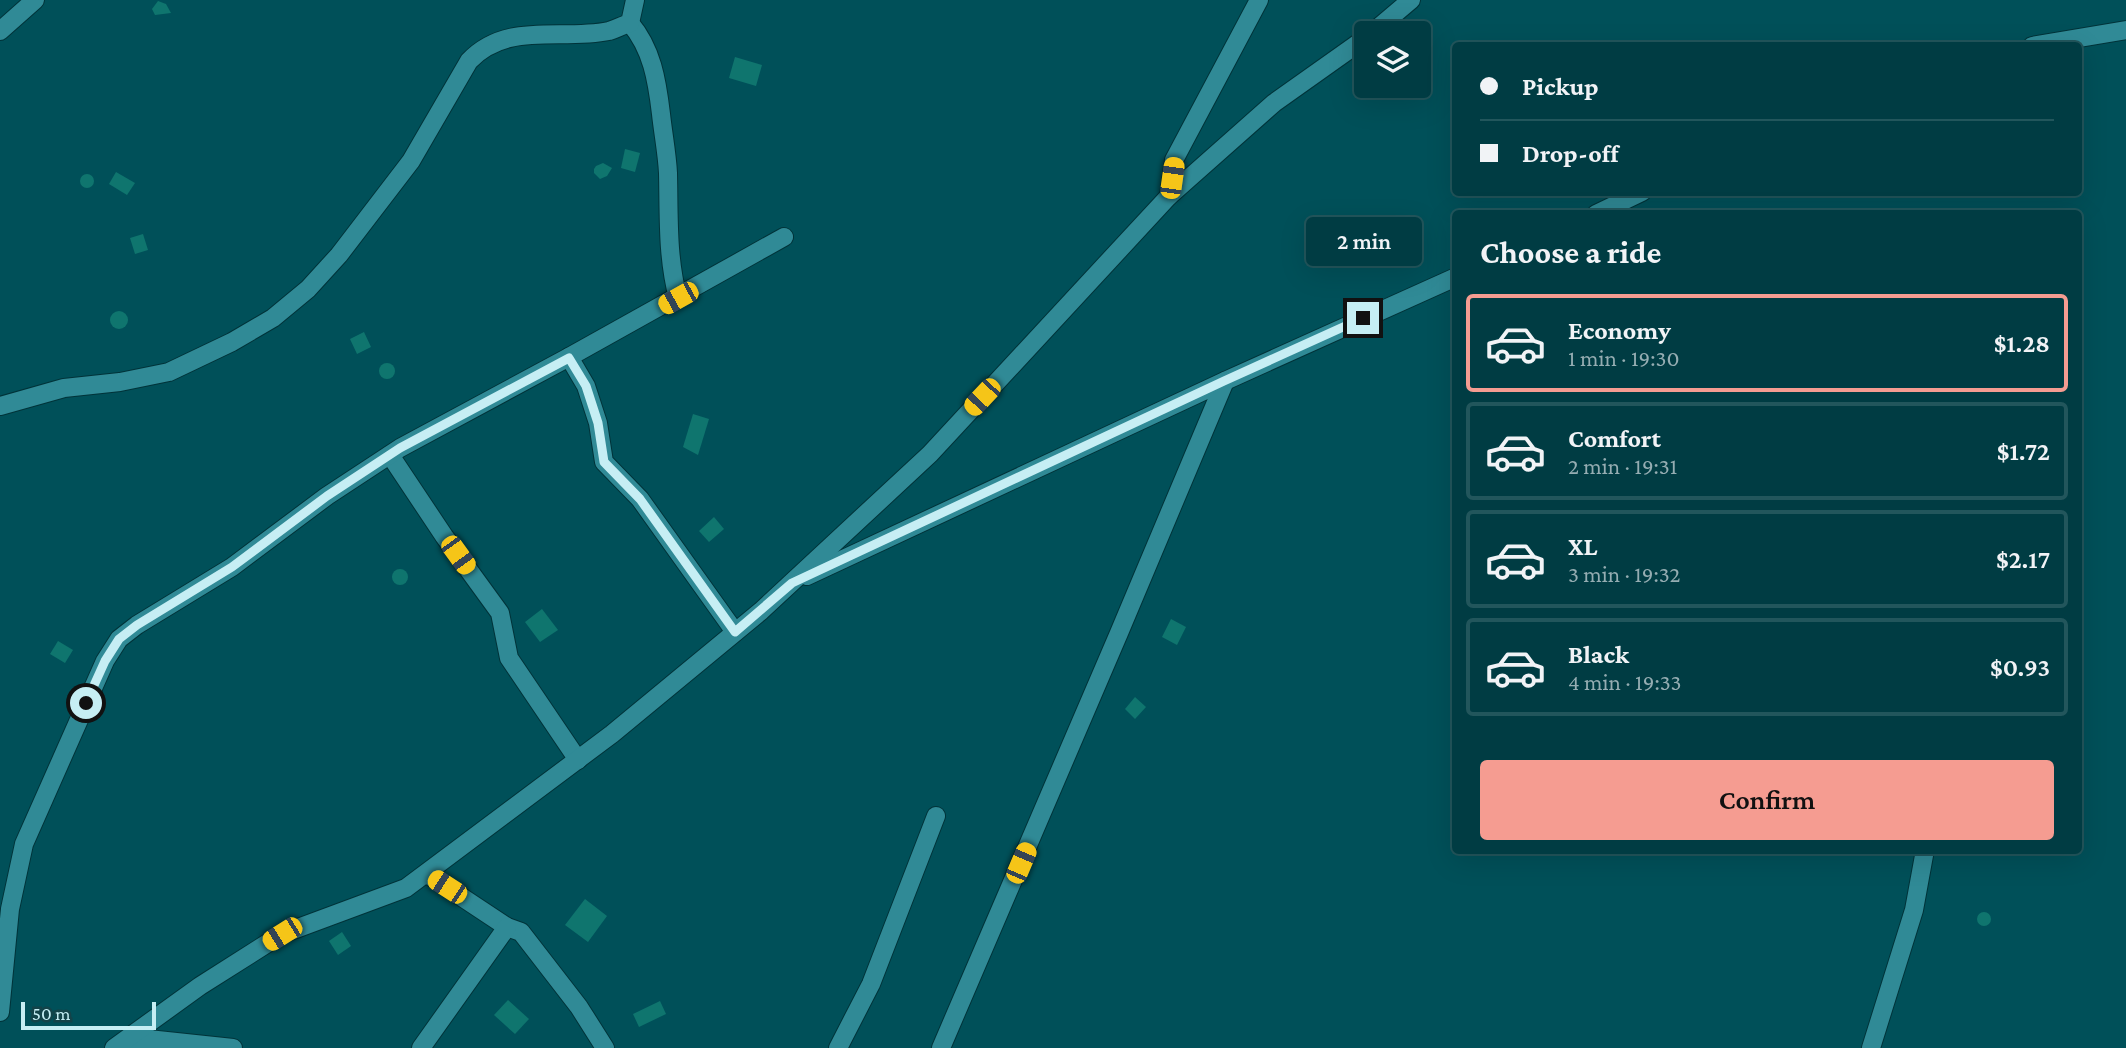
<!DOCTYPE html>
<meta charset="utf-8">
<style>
:root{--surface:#003c43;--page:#0a434a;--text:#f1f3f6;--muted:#95adb2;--line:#22565c;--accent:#f59c91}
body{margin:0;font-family:"Crimson Pro",serif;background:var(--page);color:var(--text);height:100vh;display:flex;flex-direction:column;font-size:26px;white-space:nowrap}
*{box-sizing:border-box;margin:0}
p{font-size:23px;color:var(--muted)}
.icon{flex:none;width:38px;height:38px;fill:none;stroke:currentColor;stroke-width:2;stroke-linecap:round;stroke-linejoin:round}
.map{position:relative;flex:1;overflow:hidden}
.drawer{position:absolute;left:1452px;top:210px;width:630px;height:644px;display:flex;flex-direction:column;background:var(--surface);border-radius:7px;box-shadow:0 7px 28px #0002,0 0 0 2px var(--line)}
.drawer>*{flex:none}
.guide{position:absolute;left:1452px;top:42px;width:630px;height:154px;border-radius:7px;box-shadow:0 7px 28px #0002,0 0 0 2px var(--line);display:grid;align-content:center;height:154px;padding:0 28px;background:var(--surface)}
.tools{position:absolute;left:1354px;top:21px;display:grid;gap:14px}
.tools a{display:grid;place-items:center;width:77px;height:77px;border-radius:7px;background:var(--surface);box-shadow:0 7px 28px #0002,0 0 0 2px var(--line);font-size:35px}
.scale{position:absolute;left:21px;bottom:18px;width:135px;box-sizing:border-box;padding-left:7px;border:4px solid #c6eef4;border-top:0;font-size:19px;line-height:24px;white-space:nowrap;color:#c6eef4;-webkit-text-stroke:5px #134349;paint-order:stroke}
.end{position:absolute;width:32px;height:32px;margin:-16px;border:9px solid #c6eef4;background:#111;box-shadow:0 0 0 4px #111}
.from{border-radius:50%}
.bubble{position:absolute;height:49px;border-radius:7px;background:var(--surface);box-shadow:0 7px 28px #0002,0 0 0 2px var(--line);font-size:23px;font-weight:600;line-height:49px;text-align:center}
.car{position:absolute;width:21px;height:42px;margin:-21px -10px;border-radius:9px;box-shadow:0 0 5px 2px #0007;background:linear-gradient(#f5c518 24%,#345 0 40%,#f5c518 0 76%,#345 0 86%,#f5c518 0)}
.guide b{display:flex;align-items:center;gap:24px;height:66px;font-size:26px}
.guide b+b{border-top:2px solid var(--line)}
.guide i{width:18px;height:18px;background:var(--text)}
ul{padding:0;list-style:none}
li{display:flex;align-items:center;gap:21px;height:98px;margin:0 14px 10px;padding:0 14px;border:4px solid var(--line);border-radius:7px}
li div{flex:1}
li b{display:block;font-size:26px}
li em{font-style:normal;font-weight:600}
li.selected{border-color:var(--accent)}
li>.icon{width:63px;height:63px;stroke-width:1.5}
h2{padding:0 28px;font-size:32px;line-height:84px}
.primary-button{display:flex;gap:14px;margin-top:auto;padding:14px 28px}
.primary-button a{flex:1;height:80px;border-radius:7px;background:var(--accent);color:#111;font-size:28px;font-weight:600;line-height:80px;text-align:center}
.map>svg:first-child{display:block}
.building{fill:#0f756e}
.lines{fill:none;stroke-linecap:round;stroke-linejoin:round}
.minor-casing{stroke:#003339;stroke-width:20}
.minor{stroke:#308a96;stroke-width:18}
.route{stroke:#c6eef4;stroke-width:9}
</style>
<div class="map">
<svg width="2126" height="1048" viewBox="0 0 2126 1048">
<rect width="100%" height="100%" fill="#005059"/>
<g class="building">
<path d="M 158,1 L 166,4 L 171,13 L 155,15 L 152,9 Z"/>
<path d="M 735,57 L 762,65 L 756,86 L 729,78 Z"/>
<path d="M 625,149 L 640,153 L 635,172 L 621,168 Z"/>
<path d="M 603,163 L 612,168 L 607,176 L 600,179 L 594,173 L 594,169 L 596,166 Z"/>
<path d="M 116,172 L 135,183 L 127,195 L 109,184 Z"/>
<circle cx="87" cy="181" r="7"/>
<path d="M 143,234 L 148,250 L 135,254 L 130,238 Z"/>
<circle cx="119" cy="320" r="9"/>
<path d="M 364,332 L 371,347 L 357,354 L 350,339 Z"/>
<circle cx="387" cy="371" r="8"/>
<path d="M 693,414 L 709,419 L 698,455 L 683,447 Z"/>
<path d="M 714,517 L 724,529 L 709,542 L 699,531 Z"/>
<circle cx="400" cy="577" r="8"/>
<path d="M 542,609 L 558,630 L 540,642 L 525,622 Z"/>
<path d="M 1171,619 L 1186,627 L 1177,645 L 1162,637 Z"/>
<path d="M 58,641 L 73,650 L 65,663 L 50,654 Z"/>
<path d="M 1135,697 L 1146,707 L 1135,719 L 1125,709 Z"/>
<path d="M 585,899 L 607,916 L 588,942 L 565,925 Z"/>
<circle cx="1984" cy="919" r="7"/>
<path d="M 342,932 L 351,946 L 338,955 L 329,941 Z"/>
<path d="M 508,1000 L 529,1019 L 515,1034 L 494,1015 Z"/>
<path d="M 660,1001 L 666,1014 L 639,1027 L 633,1014 Z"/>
</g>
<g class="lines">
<g class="minor-casing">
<g id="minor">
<path d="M 630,23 C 652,49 657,80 661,114 C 663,133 667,153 668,173 C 669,215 667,257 678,298"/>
<path d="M 0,31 L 35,0"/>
<path d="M 1372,33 L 1411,0"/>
<path d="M 2032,46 L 2126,30"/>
<path d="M 1169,196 L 1174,160 L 1259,0"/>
<path d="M 1596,214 L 1642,192"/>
<path d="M 569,357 L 586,386 L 598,423 L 604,462 L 640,499 L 735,632"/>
<path d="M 0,406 L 64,388 L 120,382 L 169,372 L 232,342 L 273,318 L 308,289 L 339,255 L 411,161 L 469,61 C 507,21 560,41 609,31 C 616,29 623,25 630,23 L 635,0"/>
<path d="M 390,455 L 444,536 L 500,613 L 509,658 L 578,760"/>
<path d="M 807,576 L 1225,381 L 1456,277"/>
<path d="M 427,874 L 507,927 L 521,932 L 579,1007 L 605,1048"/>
<path d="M 0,1012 L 10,909 L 24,844 L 105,661 L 119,639 L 137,625 L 232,567 L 327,496 L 400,448 L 569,357 L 784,237"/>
<path d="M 126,1044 L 134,1040 L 148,1039 L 233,1048"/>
<path d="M 114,1048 L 200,986 L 282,934 L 406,888 L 612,734 L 761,611 L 930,454 L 1169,196 L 1274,103 L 1367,37"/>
<path d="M 421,1048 L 507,927"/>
<path d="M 838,1048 L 871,984 L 936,816"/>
<path d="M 941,1048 L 1119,633 L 1225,381"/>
<path d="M 1871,1048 L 1914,910 L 1925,850"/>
</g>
</g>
<use href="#minor" class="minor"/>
</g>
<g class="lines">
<path class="route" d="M 86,703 L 105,661 L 119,639 L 137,625 L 232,567 L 327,496 L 400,448 L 569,358 L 586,386 L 598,423 L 604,462 L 640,499 L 735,632 L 792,583 L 1224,381 L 1363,318"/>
</g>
</svg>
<div class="tools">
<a><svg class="icon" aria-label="layers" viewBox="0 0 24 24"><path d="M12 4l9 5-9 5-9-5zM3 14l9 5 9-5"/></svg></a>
</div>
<div class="scale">50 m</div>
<i class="end from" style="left:86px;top:703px"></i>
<i class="end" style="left:1363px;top:318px"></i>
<div class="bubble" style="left:1306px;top:217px;width:116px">2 min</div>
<i class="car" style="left:1172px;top:178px;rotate:8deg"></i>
<i class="car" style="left:678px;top:298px;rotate:241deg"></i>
<i class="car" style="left:982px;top:397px;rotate:223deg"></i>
<i class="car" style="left:458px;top:555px;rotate:144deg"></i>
<i class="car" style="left:1021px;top:863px;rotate:23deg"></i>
<i class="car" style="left:447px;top:887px;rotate:303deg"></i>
<i class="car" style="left:282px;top:934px;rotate:238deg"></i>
<div class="guide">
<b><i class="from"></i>Pickup</b>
<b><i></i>Drop-off</b>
</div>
<section class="drawer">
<h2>Choose a ride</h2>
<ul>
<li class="selected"><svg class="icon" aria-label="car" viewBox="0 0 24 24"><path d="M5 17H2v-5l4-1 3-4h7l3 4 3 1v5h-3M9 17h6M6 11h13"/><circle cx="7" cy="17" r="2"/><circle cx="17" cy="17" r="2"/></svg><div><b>Economy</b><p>1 min · 19:30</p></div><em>$1.28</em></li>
<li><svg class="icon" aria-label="car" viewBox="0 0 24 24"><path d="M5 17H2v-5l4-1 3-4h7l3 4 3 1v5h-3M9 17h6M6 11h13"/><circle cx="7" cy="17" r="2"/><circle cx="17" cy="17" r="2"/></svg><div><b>Comfort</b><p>2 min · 19:31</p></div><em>$1.72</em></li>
<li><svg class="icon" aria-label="car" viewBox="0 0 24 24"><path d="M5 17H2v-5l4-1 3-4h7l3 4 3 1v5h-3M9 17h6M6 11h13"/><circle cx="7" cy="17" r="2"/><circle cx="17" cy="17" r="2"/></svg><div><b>XL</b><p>3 min · 19:32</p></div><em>$2.17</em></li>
<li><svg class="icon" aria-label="car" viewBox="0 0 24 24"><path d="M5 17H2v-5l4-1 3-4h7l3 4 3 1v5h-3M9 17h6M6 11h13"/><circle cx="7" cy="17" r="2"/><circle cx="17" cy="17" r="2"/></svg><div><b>Black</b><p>4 min · 19:33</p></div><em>$0.93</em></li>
</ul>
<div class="primary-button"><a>Confirm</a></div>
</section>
</div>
